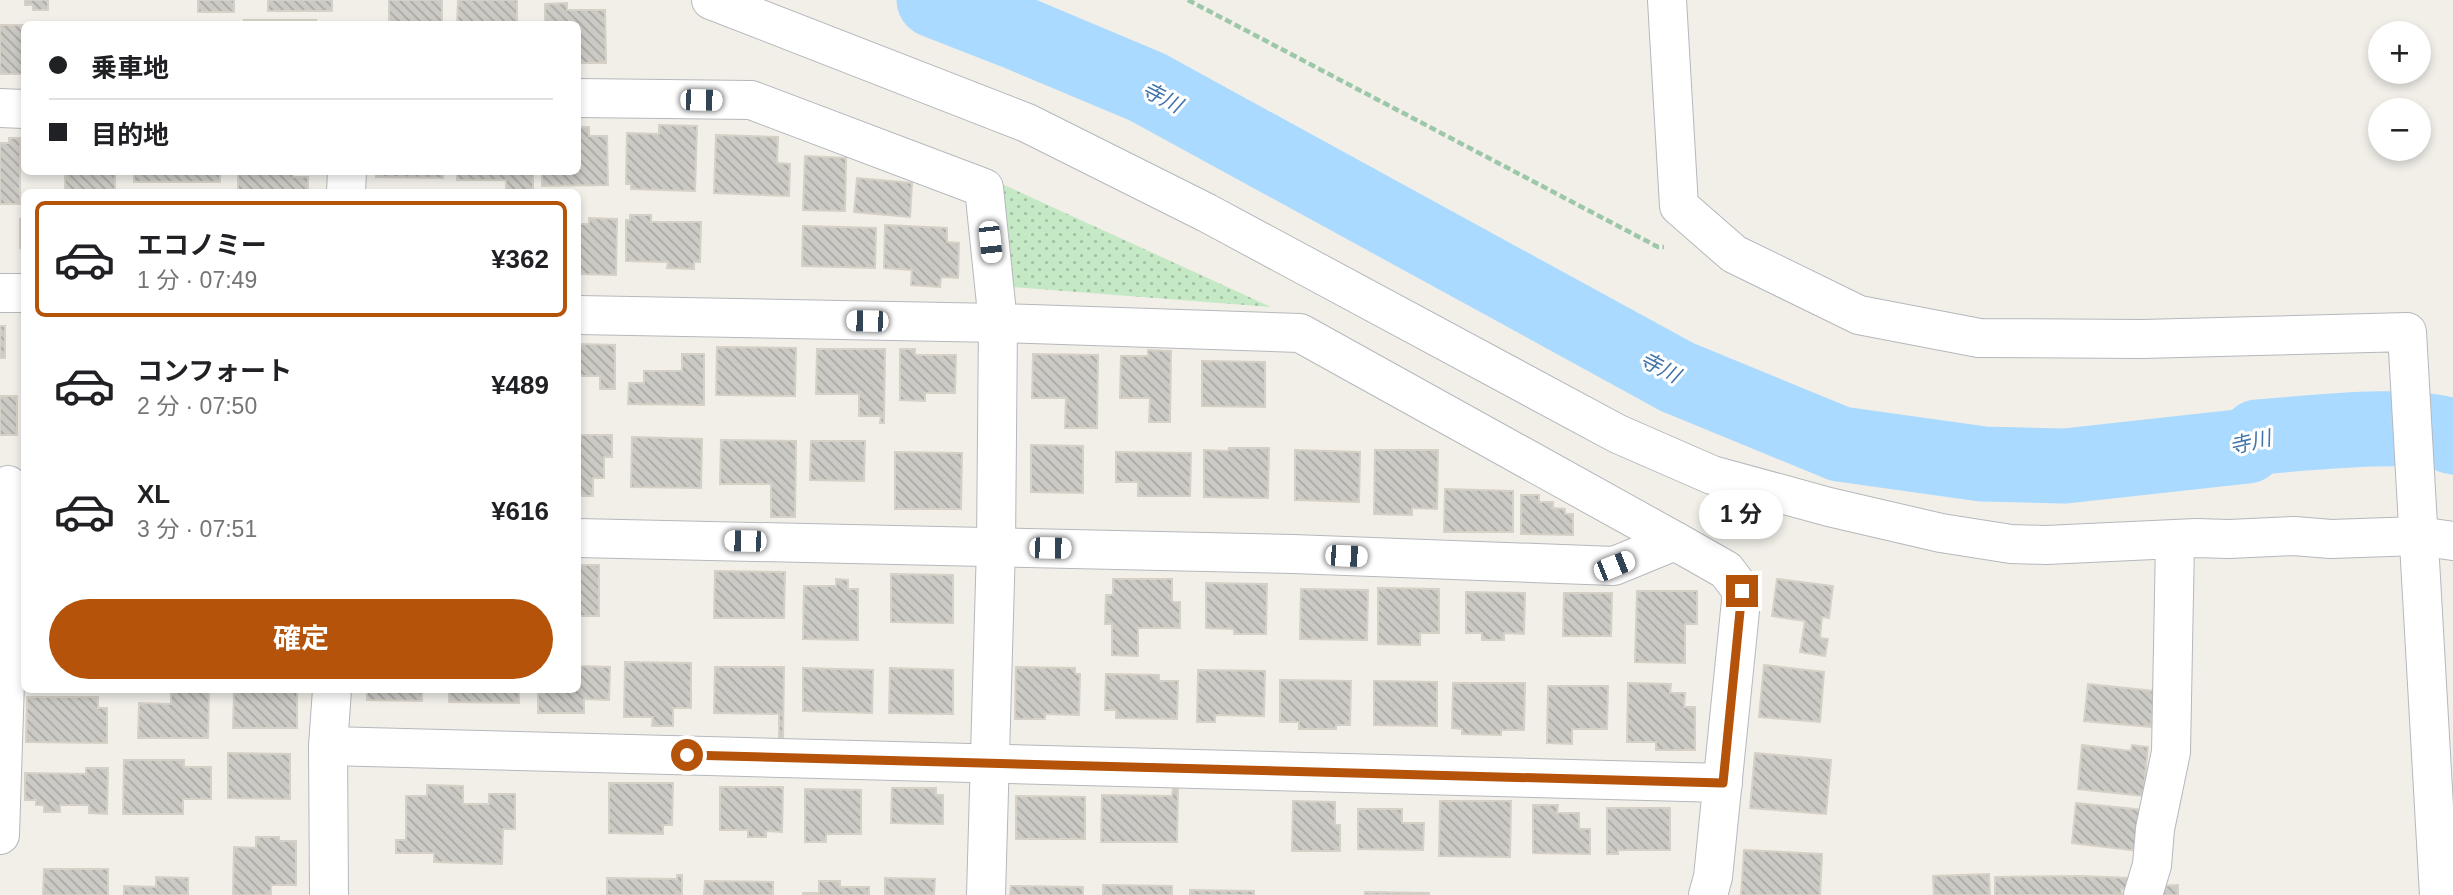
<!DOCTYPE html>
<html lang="ja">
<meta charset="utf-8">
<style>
:root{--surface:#fff;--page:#f6f6f6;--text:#202124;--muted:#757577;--line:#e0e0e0;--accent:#b45309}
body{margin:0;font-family:Helvetica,"Noto Sans JP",sans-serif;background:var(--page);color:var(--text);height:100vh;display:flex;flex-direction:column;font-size:26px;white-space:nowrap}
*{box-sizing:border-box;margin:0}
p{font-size:23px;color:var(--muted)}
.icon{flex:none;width:38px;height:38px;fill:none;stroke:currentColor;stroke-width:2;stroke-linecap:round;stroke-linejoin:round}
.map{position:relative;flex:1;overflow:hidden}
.sheet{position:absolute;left:21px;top:189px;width:560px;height:504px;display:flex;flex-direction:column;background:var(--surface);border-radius:10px;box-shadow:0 4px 10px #0003}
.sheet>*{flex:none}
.banner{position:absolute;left:21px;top:21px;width:560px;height:154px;border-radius:10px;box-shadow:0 4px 10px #0003;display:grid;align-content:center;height:154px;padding:0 28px;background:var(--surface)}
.controls{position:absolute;left:2368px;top:21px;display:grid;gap:14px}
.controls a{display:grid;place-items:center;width:63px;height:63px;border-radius:50%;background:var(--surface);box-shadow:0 4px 10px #0003;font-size:35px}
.end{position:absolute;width:32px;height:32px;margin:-16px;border:9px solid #b45309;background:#fff;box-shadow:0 0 0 4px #fff}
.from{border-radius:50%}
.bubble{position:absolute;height:49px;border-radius:24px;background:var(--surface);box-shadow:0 4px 10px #0003;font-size:23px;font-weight:700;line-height:49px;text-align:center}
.car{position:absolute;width:21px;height:42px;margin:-21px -10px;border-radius:9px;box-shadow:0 0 5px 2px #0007;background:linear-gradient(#fff 24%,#345 0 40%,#fff 0 76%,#345 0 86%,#fff 0)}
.banner b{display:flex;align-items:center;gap:24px;height:66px;font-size:26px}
.banner b+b{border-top:2px solid var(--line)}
.banner i{width:18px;height:18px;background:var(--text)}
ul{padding:12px 0 0;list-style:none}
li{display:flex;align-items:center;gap:21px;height:116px;margin:0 14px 10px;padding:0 14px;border:4px solid transparent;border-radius:10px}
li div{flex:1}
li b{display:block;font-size:26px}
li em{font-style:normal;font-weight:700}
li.current{border-color:var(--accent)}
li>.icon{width:63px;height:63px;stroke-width:1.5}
.action{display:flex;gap:14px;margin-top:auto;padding:14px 28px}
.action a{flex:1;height:80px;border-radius:42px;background:var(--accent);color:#fff;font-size:28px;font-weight:700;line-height:80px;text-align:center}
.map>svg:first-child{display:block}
.park{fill:url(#park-dots)}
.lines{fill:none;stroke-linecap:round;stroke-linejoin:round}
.river{stroke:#aadaff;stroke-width:75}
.building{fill:url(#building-back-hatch);stroke:#d6d1c6;stroke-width:2}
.minor-casing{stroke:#b5b8bc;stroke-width:40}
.path{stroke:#9cc7a9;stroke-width:4.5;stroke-dasharray:7 3.5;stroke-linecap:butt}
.minor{stroke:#fff;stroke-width:38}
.route{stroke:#b45309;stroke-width:9}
.labels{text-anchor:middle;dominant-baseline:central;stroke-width:6;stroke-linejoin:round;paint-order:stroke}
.water-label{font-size:21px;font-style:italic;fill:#4174aa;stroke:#fff}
</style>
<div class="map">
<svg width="2453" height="895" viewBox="0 0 2453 895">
<defs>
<pattern id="park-dots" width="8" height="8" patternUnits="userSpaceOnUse" patternTransform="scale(1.75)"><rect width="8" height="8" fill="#c5e8c5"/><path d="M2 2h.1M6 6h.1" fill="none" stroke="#a3c0a4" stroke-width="1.8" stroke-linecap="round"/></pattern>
<pattern id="building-back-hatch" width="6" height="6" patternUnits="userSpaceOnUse" patternTransform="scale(1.75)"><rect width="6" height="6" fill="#cccac5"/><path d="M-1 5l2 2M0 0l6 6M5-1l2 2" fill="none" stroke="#a9a8a4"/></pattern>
</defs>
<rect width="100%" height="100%" fill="#f1efe8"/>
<path class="park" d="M 1002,184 L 1271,307 L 1013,287 Z"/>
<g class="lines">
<path class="river" d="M 934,0 L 1016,32 L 1147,87 L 1677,377 L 1840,444 L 1983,464 L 2065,466 L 2247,446 L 2258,437 C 2303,434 2416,420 2453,437"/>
</g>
<g class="building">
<path d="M 25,0 L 48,0 L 48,10 L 33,10 L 33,5 L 25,5 Z"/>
<rect x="198" y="0" width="36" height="12"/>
<rect x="268" y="0" width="64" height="11"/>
<rect x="389" y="0" width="53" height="24"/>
<path d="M 458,0 L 517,0 L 517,24 L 457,24 Z"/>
<path d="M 567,3 L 567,10 L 605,10 L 606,63 L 578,63 L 578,24 L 545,24 L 545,4 Z"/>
<rect x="244" y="20" width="72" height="4"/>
<rect x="0" y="25" width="24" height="49"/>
<path d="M 659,125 L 697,126 L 695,191 L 631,189 L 631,184 L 626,184 L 627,133 L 659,134 Z"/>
<path d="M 578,127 L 589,127 L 589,136 L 607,136 L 608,185 L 542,186 L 542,172 L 578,172 Z"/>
<path d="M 716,135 L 778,137 L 777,163 L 790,164 L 789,196 L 714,193 Z"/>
<path d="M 9,138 L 20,138 L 20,204 L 0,204 L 0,143 L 9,143 Z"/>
<path d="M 805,156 L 846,158 L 845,211 L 803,210 Z"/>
<rect x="65" y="172" width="50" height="20"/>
<rect x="134" y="172" width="86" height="10"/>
<path d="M 238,172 L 293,172 L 293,177 L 308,177 L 308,192 L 238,192 Z"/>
<path d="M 376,172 L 443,172 L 443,178 L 376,177 Z"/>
<path d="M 457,172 L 533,172 L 533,192 L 506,192 L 506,180 L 457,180 Z"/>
<path d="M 857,178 L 912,183 L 910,217 L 854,212 Z"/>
<path d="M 630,215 L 651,215 L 651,222 L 701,222 L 700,262 L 694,262 L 694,269 L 667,268 L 668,262 L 626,261 L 626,220 L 630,220 Z"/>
<path d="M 589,218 L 617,219 L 616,275 L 578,274 L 580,224 L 589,224 Z"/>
<rect x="20" y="219" width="4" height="29"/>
<path d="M 885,225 L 947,228 L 947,242 L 959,243 L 958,278 L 941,277 L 940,287 L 911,285 L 912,270 L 884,268 Z"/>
<path d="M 803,226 L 876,228 L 875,268 L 802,266 Z"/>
<rect x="0" y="326" width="5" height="32"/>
<path d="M 578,344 L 615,345 L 615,389 L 600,389 L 600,376 L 578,376 Z"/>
<path d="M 717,347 L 796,348 L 795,396 L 716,395 Z"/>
<path d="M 817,349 L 885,349 L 884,423 L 880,423 L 881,416 L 859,416 L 859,394 L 816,394 Z"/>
<path d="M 900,349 L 915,349 L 915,355 L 956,355 L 955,393 L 925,393 L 925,401 L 900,400 Z"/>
<path d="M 1148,350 L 1171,351 L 1170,422 L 1149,422 L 1150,398 L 1120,398 L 1121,356 L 1148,356 Z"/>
<path d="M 682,354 L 704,354 L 704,405 L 628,404 L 629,383 L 644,383 L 644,371 L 682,371 Z"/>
<path d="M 1033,354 L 1098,355 L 1097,428 L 1065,428 L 1066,398 L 1032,398 Z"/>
<path d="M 1202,361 L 1265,362 L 1265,407 L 1202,406 Z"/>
<rect x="0" y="396" width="17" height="39"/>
<path d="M 578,435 L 612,435 L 612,457 L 604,457 L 604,478 L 593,478 L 593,496 L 578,496 Z"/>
<path d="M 632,437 L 702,439 L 701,488 L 631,487 Z"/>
<path d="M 721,440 L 796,441 L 795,517 L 771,517 L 771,484 L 720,484 Z"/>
<path d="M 811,441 L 865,441 L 864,481 L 810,480 Z"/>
<path d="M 1031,445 L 1083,446 L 1083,493 L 1031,492 Z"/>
<path d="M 1229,448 L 1269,448 L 1268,498 L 1204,497 L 1204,450 L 1228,451 Z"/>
<path d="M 1295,450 L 1360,452 L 1359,502 L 1295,500 Z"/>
<path d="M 1375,450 L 1438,450 L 1437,509 L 1412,508 L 1412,515 L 1374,514 Z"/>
<path d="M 895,452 L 962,453 L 961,509 L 895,509 Z"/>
<path d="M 1116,452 L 1191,453 L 1190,496 L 1138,496 L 1138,482 L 1116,482 Z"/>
<path d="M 1445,489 L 1513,491 L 1513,532 L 1444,532 Z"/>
<path d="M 1521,495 L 1539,495 L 1539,502 L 1553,502 L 1553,508 L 1565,509 L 1565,514 L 1573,514 L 1573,535 L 1521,534 Z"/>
<rect x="578" y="565" width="21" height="51"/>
<path d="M 715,571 L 785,572 L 784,618 L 714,618 Z"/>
<path d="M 891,574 L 953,575 L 953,623 L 891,622 Z"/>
<path d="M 836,579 L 848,580 L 848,589 L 858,589 L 858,640 L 803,639 L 804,586 L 836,586 Z"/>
<path d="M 1113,579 L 1172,579 L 1172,602 L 1180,602 L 1180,628 L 1138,628 L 1138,656 L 1112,655 L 1112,624 L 1105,624 L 1106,595 L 1113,595 Z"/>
<path d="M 1777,579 L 1833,586 L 1829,618 L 1822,617 L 1820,638 L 1828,639 L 1825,656 L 1800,652 L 1805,621 L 1772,616 Z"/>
<path d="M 1206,583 L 1267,584 L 1266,634 L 1234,634 L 1234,629 L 1206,628 Z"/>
<path d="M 1378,588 L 1439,589 L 1439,633 L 1420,633 L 1420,645 L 1378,644 Z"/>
<path d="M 1301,589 L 1368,590 L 1367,640 L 1300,639 Z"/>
<path d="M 1637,591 L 1697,591 L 1697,624 L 1685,624 L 1685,663 L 1635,662 Z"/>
<path d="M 1466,592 L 1525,593 L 1524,634 L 1504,633 L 1504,640 L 1482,640 L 1482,633 L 1466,633 Z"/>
<path d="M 1564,593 L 1612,593 L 1611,636 L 1563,636 Z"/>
<path d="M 625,662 L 691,663 L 691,708 L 673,708 L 673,726 L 652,726 L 653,717 L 624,717 Z"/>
<path d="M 1764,665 L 1824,672 L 1820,722 L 1759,717 Z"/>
<path d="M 578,666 L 610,667 L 609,700 L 584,699 L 584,713 L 538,713 L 538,690 L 578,690 Z"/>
<path d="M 715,667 L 784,667 L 783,738 L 779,738 L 779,714 L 714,713 Z"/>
<path d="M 1016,667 L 1075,668 L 1075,674 L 1080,674 L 1079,715 L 1045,714 L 1045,719 L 1015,719 Z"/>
<path d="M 803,668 L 873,670 L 872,713 L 803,711 Z"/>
<path d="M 890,668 L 953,670 L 953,714 L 889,713 Z"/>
<path d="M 1198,670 L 1265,671 L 1264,716 L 1215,715 L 1215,722 L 1197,722 Z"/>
<path d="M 1106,674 L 1159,675 L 1159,681 L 1178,681 L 1177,719 L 1116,718 L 1116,710 L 1105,710 Z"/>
<path d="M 1280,680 L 1351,681 L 1350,725 L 1336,725 L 1336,729 L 1299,729 L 1299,722 L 1280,722 Z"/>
<path d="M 1374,681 L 1437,682 L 1437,726 L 1374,725 Z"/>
<path d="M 1453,683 L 1525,683 L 1524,730 L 1501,730 L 1501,735 L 1462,734 L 1462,729 L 1452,728 Z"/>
<path d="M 1628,683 L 1671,684 L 1670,693 L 1685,693 L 1684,707 L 1695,707 L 1695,750 L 1656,750 L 1656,742 L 1627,742 Z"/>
<path d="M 2088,684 L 2154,691 L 2151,727 L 2084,721 Z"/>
<path d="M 1548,686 L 1608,686 L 1607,729 L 1572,729 L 1572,744 L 1547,743 Z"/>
<path d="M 171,690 L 209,690 L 208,738 L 138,738 L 139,703 L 171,704 Z"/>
<path d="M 234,690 L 297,690 L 297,728 L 233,728 Z"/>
<path d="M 367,690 L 422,690 L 422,701 L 367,700 Z"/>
<path d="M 449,690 L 519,690 L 519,703 L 449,702 Z"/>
<path d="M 27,697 L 98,697 L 98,708 L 107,708 L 107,743 L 26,742 Z"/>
<path d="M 2082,745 L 2131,751 L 2132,745 L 2148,747 L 2143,796 L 2078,789 Z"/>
<path d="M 228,753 L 290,754 L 290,799 L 228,798 Z"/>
<path d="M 1755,753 L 1831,760 L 1826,814 L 1750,808 Z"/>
<path d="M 124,760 L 184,760 L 184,767 L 211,767 L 211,799 L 183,799 L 183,814 L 123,814 Z"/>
<path d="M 86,768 L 108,768 L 107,814 L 89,813 L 89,805 L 60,805 L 60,812 L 44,812 L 44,805 L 36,805 L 36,800 L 25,800 L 25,773 L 86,774 Z"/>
<path d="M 609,783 L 673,783 L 672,825 L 663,825 L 663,834 L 609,833 Z"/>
<path d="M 427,785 L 463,786 L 463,804 L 489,804 L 489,794 L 515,794 L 515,829 L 503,829 L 502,864 L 434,862 L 434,853 L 396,853 L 396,840 L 406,840 L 406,796 L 427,796 Z"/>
<path d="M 720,787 L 783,787 L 782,832 L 766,831 L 766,837 L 748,837 L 748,830 L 720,830 Z"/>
<path d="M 892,788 L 936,788 L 936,795 L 943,795 L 943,824 L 891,823 Z"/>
<path d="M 805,789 L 861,790 L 861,834 L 826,834 L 826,842 L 805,842 Z"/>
<path d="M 1173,789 L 1178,789 L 1177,842 L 1101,842 L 1102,795 L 1172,796 Z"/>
<path d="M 1016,796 L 1085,797 L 1085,839 L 1016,839 Z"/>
<path d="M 1293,801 L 1335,802 L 1335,825 L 1340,825 L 1340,851 L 1292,851 Z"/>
<path d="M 1440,801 L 1511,801 L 1510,857 L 1439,856 Z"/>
<path d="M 2076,803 L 2144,810 L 2139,851 L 2072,843 Z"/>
<path d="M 1533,805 L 1558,805 L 1557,813 L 1579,813 L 1579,829 L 1590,829 L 1590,854 L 1533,853 Z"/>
<path d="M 1607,808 L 1670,808 L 1670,850 L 1618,850 L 1618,854 L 1607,854 Z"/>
<path d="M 1358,809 L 1402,809 L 1402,823 L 1424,823 L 1423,850 L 1358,849 Z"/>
<path d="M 256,837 L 279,837 L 279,841 L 296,841 L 296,885 L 271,885 L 271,895 L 233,895 L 234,847 L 256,848 Z"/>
<path d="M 1744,850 L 1822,854 L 1820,895 L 1741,895 Z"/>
<path d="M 44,869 L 108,869 L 108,895 L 43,895 Z"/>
<path d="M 1989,874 L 1990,895 L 1934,895 L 1933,876 Z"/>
<path d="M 677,875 L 682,875 L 682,895 L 607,895 L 607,878 L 677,879 Z"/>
<path d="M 2082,876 L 2128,878 L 2128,889 L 2121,889 L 2122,895 L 1995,895 L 1995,877 Z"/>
<path d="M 156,877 L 188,878 L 188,895 L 124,895 L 124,886 L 156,887 Z"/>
<path d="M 885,878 L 935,879 L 934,895 L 885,895 Z"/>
<path d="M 705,881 L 773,882 L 773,895 L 704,895 Z"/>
<path d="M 819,881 L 840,881 L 840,887 L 869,887 L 869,895 L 803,895 L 803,893 L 819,893 Z"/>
<path d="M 1103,885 L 1172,886 L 1172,895 L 1103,895 Z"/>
<path d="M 2178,885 L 2178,895 L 2161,895 L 2160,886 Z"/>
<path d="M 1011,886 L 1083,887 L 1083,895 L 1010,895 Z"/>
<path d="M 1190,890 L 1254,891 L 1254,895 L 1190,895 Z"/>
<path d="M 1365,892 L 1429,893 L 1429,895 L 1365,895 Z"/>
</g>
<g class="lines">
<g class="minor-casing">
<g id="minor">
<path d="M 711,0 L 1027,123 L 1207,213 L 1618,434 L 1712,475 L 1829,507 L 1941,533 L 2011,544 L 2046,545 L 2196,538 L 2229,539 L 2294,536 L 2331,539 L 2418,536 L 2453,541"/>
<path d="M 1667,0 L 1679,206 L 1734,254 L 1859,315 L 1979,338 L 2142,339 L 2407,332 L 2439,895"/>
<path d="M 578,98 L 751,100 L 984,188 L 998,323 L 996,546 L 986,895"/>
<path d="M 0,108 L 24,109"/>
<path d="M 346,192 L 347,172"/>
<path d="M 0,293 L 24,293"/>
<path d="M 578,315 L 998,323 L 1300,333 L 1675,541"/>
<path d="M 578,538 L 1293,554 L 1614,566 L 1675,541 L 1726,570 L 1742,591 L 1713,877 L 1708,895"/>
<path d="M 328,746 L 1723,783"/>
<path d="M 0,835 L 8,589 L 8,485"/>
<path d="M 329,895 L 328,746 L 332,690"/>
<path d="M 2143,895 L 2152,865 L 2155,829 L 2171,752 L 2175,541"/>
</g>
</g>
<path class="path" d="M 1188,0 L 1658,247 L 1664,247"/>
<use href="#minor" class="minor"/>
</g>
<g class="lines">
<path class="route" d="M 687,755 L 1723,783 L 1742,591"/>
</g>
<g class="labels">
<g class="water-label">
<text transform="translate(1162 97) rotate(27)">寺川</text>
<text transform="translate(1660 367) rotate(27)">寺川</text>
<text transform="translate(2250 442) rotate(-13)">寺川</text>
</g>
</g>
</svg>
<div class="controls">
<a>+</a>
<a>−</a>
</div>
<i class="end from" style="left:687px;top:755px"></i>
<i class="end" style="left:1742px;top:591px"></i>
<div class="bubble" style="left:1699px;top:490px;width:84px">1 分</div>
<i class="car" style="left:701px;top:100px;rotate:91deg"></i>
<i class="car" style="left:990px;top:242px;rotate:174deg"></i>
<i class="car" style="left:867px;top:321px;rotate:271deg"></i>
<i class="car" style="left:745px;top:541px;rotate:271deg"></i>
<i class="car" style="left:1050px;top:548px;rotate:91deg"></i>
<i class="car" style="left:1346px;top:556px;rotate:92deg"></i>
<i class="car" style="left:1614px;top:566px;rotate:68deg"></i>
<div class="banner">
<b><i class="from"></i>乗車地</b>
<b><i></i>目的地</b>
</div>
<section class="sheet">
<ul>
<li class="current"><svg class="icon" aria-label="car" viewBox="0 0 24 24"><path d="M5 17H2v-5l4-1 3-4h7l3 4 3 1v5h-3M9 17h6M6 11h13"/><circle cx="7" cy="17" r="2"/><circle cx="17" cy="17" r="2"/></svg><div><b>エコノミー</b><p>1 分 · 07:49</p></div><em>¥362</em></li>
<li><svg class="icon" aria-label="car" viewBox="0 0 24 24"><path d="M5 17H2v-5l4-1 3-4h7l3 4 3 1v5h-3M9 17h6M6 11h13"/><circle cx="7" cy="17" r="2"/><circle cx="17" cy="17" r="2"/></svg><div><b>コンフォート</b><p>2 分 · 07:50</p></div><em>¥489</em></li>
<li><svg class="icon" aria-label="car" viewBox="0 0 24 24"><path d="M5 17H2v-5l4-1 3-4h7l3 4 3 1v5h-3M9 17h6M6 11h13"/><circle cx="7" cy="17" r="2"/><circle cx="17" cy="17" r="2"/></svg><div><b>XL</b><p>3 分 · 07:51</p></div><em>¥616</em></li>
</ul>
<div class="action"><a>確定</a></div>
</section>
</div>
